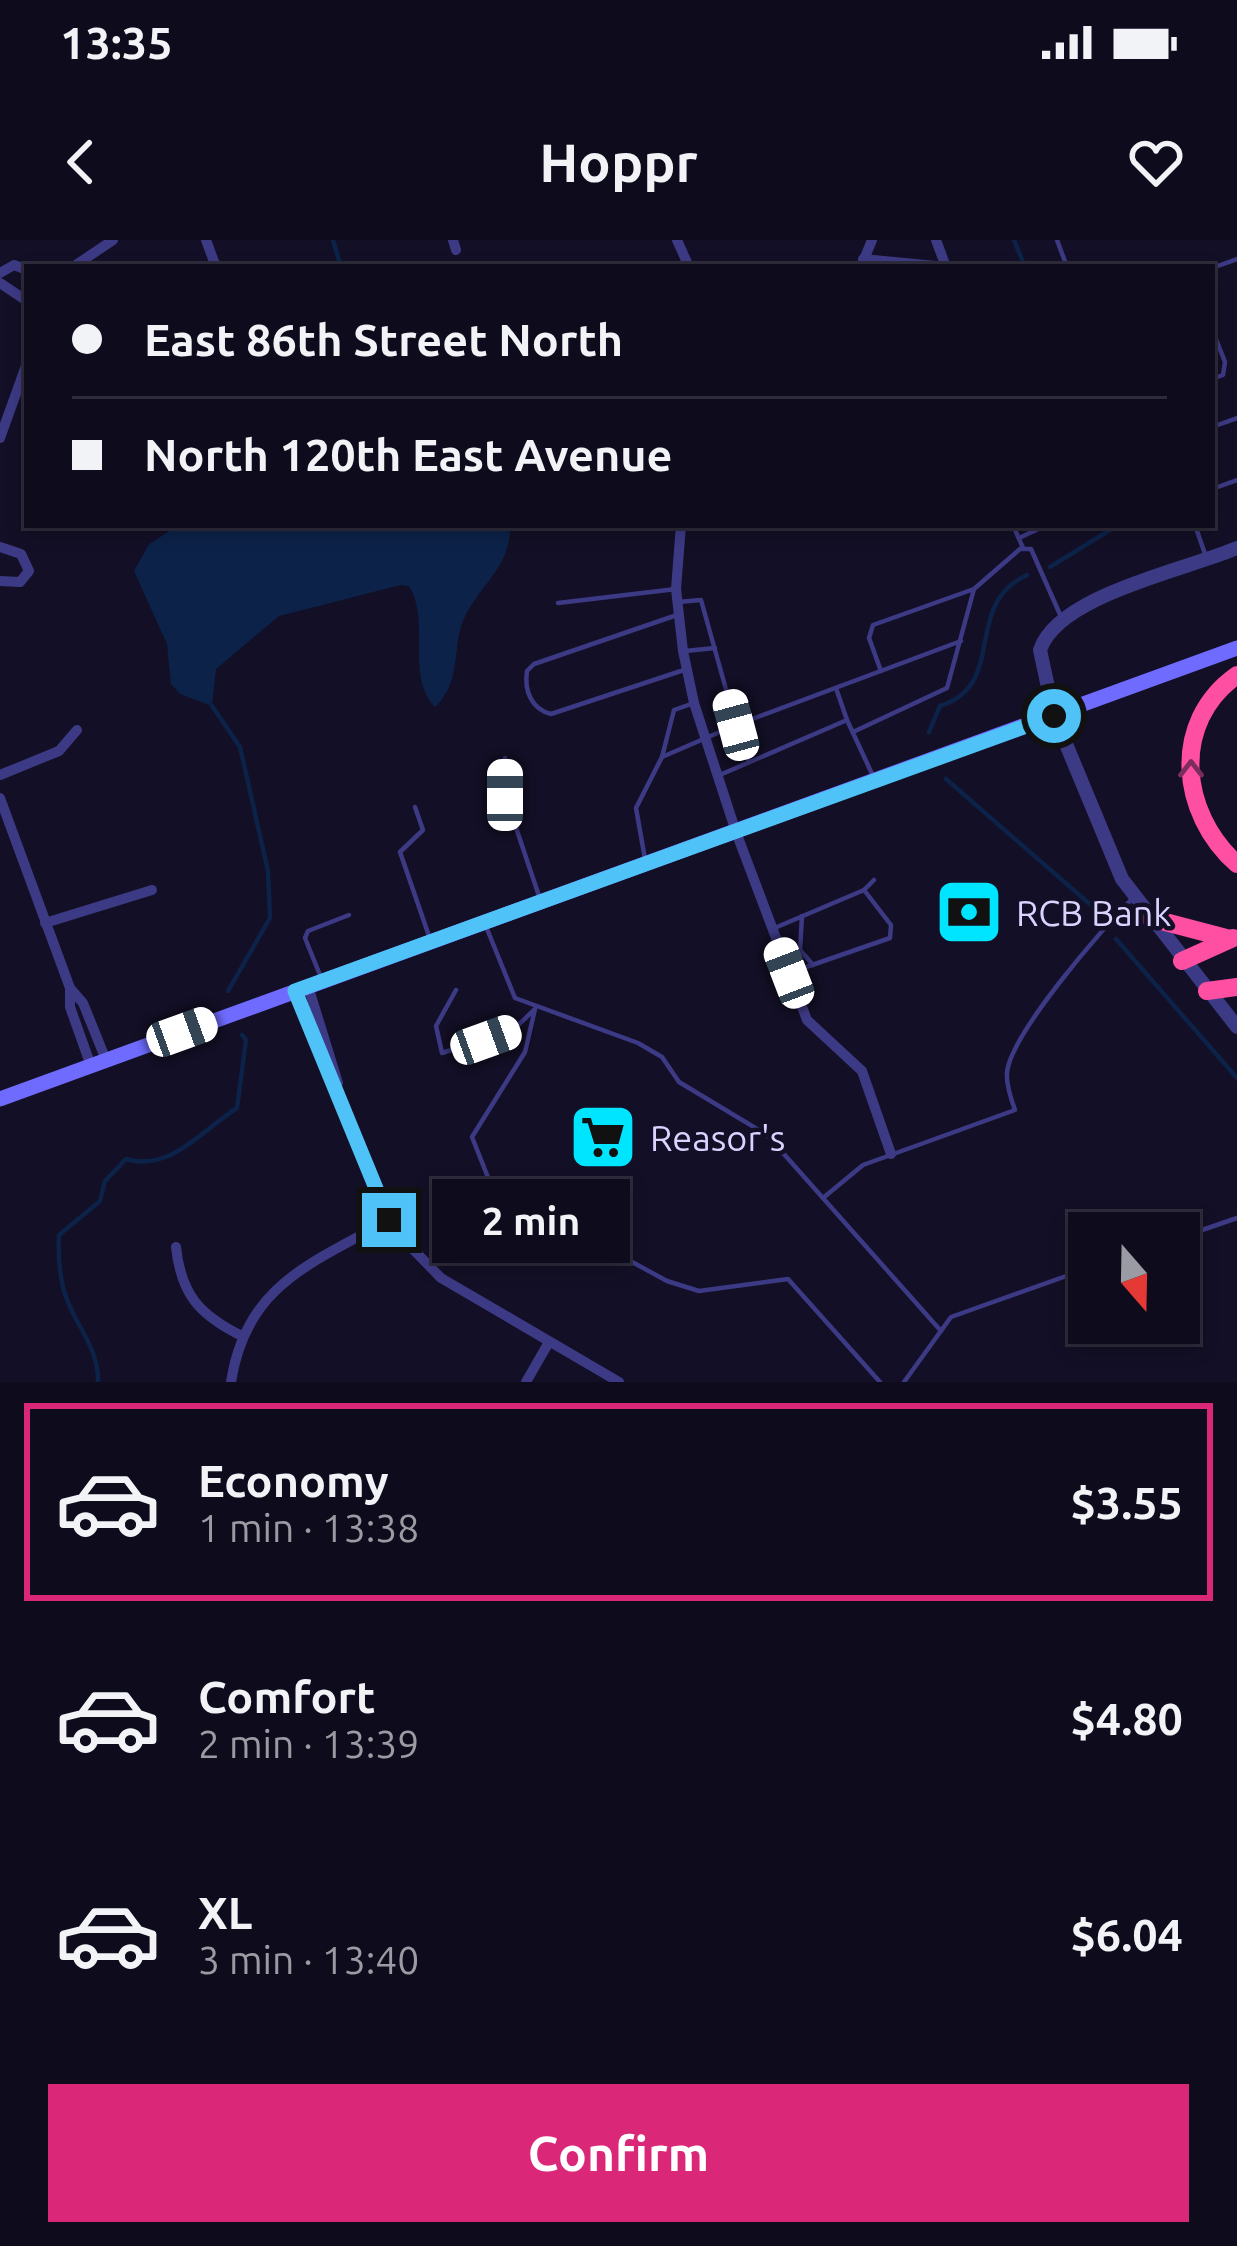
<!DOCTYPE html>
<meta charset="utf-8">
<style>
:root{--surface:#0e0b1c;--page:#1c1929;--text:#f1f3f6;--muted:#9b9ba3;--line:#2e2b3b;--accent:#db2777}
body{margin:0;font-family:Ubuntu,sans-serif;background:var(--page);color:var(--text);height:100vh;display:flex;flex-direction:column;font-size:45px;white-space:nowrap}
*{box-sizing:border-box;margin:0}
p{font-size:39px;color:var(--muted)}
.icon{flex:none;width:66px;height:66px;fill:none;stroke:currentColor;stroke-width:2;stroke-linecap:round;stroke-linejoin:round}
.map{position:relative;height:1142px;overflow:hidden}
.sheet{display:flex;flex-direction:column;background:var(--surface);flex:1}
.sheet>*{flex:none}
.hud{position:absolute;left:24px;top:24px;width:1191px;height:264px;border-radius:0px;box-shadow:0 6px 18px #0003,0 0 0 3px var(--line);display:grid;align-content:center;height:264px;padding:0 48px;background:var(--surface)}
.needle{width:78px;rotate:160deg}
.buttons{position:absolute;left:1068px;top:972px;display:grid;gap:24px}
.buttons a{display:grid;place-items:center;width:132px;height:132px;border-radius:0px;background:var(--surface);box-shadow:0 6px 18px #0003,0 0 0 3px var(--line);font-size:60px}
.end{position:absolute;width:54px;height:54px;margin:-27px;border:15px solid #4fc3f7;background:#111;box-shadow:0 0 0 6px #111}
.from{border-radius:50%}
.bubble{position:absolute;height:84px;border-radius:0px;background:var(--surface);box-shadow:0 6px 18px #0003,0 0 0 3px var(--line);font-size:39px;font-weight:600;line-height:84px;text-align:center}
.car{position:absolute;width:36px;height:72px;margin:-36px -18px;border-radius:15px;box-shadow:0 0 9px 3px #0007;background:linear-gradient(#fff 24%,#345 0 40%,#fff 0 76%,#345 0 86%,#fff 0)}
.hud b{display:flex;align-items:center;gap:42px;height:114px;font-size:45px}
.hud b+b{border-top:3px solid var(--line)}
.hud i{width:30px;height:30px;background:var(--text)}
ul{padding:21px 0 0;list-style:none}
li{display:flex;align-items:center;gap:36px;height:198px;margin:0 24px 18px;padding:0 24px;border:6px solid transparent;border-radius:0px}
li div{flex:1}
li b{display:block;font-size:45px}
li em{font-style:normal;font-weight:600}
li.current{border-color:var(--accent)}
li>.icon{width:108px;height:108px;stroke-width:1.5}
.cta{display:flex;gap:24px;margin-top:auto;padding:24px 48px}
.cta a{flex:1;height:138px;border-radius:0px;background:var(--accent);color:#fff;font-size:48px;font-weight:600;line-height:138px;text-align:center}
.status{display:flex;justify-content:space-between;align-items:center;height:84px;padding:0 60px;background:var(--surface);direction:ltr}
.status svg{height:33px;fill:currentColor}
header{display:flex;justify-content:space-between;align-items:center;height:156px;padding:0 48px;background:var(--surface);font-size:54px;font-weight:600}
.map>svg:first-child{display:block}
.water{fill:#0c2248}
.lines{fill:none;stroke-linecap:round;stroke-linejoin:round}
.stream{stroke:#0c2248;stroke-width:4.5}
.service{stroke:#3d3a85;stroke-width:4.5}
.minor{stroke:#3d3a85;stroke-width:10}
.tertiary{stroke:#3d3a85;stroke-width:14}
.secondary{stroke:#6f6bff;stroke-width:15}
.motorway{stroke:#ff4fa3;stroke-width:18}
.oneway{stroke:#7d2c5e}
.route{stroke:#4fc3f7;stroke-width:15}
.labels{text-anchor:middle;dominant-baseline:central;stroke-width:9;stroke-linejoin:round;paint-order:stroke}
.poi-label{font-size:36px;fill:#d9d4ff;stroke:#130f26;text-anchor:start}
</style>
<div class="status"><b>13:35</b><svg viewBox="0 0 49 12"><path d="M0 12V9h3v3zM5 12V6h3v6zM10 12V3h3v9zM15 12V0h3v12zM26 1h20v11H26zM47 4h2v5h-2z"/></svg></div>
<header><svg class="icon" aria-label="back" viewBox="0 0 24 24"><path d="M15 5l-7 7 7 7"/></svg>Hoppr<svg class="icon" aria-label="heart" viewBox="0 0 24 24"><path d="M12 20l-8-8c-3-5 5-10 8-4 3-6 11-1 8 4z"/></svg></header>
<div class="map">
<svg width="1237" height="1142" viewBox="0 0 1237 1142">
<rect width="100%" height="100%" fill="#130f26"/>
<path class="water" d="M 179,285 L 510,285 C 512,334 468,350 459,395 C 454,422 457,446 435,467 C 405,436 431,381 409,346 L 401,345 L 279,376 L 216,429 L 212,466 L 180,454 L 171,444 L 167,404 L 134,331 L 149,304 Z"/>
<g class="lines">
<g class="stream">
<path d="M 333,0 L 341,27"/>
<path d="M 1014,0 L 1025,27"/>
<path d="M 1050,327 L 1118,285"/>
<path d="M 212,466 L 240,507 L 268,631 L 270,678 L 228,751"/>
<path d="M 929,492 L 940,466 C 1009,444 961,365 1027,335"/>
<path d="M 946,539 L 1092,666"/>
<path d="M 1116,699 L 1237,838"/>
<path d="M 98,1142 C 99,1110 78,1088 68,1062 C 59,1041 58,1017 59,995 L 100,961 L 105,941 L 126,919 C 170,932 201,891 237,868 L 246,800 L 242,795"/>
</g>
<g class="service">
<path d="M 1057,0 L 1067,27"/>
<path d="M 1212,28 L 1237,19"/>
<path d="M 1212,89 L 1225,122 L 1223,135 L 1212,139"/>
<path d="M 1212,187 L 1237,178"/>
<path d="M 1212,249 L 1237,240"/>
<path d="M 1013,285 L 1023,308"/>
<path d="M 1142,285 L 1148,285"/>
<path d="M 1195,285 L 1205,314"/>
<path d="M 615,286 L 615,285"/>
<path d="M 1019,298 L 1047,285"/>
<path d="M 678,362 L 701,360 L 736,485 L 961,401"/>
<path d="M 558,363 L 676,349"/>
<path d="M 677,375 L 534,424 L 527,431 C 524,450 531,469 551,474 L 687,429"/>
<path d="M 685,411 L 715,408"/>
<path d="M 881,431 L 869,398 L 873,385 L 974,349"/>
<path d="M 837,451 L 847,480"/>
<path d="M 853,492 L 947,448 L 974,349 L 1020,309 L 1031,309 L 1062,379"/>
<path d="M 662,517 L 736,485 L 749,522"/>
<path d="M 505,518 L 505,555 L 539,656"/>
<path d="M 722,534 L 847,480 L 873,536"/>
<path d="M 415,567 L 423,590 L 400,612 L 429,696"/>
<path d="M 645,619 L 636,568 L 662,517 L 674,470 L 694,463"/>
<path d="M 802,676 L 800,710 L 813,725"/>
<path d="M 485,684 L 515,758 L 638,803 L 662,817 L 679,842 L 767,895 L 941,1091"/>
<path d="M 777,687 L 864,650 L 874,640"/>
<path d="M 789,733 L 890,698 L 891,685 L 864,650"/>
<path d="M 322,740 L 305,698 L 308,691 L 349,675"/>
<path d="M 456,750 L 436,786 L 442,813 L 514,789 L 534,770"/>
<path d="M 535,769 L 525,812 L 472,897 L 491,945 L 667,1041 L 699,1051 L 788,1039 L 880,1142"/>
<path d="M 823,958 L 863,925 L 1015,870 C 1011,859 1006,845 1007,833 C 1009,796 1104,686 1132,659"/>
<path d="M 1179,998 L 1237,978"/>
<path d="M 904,1142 L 951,1077 L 1089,1028"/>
</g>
<g class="minor">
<path d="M 206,0 L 216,27"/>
<path d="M 453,0 L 456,10"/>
<path d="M 677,0 L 689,27"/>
<path d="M 863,19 L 946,27 L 936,0"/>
<path d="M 73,27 L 113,0"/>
<path d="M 861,27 L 872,0"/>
<path d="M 0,33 L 14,25 L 27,30"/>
<path d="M 0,43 L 27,61"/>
<path d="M 0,198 L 27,123"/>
<path d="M 681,285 L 676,349 L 683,411 L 694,463 L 736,592 L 807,780 L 862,831 L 891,914"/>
<path d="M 0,307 L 21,314 L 29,331 L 20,342 L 0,341"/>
<path d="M 0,535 L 59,511 L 77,490"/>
<path d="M 0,558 L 70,748 L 70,767 L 91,826"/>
<path d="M 45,683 L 152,650"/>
<path d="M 308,746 L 338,843"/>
<path d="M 70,748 L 83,763 L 106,820"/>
<path d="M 295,751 L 380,964 L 403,999 L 441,1038 L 619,1142"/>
<path d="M 176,1007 C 181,1054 199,1075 242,1096"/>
<path d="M 231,1142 C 246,1044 313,1023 389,980"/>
<path d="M 526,1142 L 549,1102"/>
</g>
<path class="tertiary" d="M 1237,308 C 1186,330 1058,355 1040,410 L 1054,475 L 1122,639 L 1237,787"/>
<path class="secondary" d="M 0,859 L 1237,408"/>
<g class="motorway">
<path d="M 1237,435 C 1170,482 1180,574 1237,624"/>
<path d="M 1150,678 L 1230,699"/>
<path d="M 1182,721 L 1233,698"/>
<path d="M 1207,751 L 1237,747"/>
</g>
</g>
<defs><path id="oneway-chevron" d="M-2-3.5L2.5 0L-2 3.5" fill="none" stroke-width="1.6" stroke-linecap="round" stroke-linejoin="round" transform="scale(3)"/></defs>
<use class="oneway" href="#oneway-chevron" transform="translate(1191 529) rotate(-90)"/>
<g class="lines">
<path class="route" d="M 389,980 L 295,751 L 1054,476"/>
</g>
<defs>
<g id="bank-square" transform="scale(3.45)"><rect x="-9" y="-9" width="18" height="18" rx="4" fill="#00e5ff" stroke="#130f26"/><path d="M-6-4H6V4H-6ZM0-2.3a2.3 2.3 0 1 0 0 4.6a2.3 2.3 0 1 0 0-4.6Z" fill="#111"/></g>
<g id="supermarket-square" transform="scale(3.45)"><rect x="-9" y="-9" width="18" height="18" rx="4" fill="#00e5ff" stroke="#130f26"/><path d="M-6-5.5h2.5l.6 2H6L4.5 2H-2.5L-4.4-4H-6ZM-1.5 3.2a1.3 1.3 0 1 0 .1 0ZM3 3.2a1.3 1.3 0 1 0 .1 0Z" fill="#111"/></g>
</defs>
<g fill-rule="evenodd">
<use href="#bank-square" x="969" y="672"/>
<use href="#supermarket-square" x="603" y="897"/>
</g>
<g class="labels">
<g class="poi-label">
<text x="1016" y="672">RCB Bank</text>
<text x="650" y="897">Reasor's</text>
</g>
</g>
</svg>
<div class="buttons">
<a><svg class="needle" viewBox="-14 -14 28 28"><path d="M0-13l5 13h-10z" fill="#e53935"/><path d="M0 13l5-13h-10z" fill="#9b9ba3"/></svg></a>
</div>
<i class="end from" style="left:1054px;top:476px"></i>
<i class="end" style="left:389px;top:980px"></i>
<div class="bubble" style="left:432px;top:939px;width:198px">2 min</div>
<i class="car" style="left:736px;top:485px;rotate:345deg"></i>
<i class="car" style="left:505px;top:555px;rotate:0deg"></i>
<i class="car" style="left:789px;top:733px;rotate:339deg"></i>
<i class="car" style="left:182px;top:792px;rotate:70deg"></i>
<i class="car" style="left:486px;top:800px;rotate:70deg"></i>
<div class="hud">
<b><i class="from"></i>East 86th Street North</b>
<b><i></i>North 120th East Avenue</b>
</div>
</div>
<section class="sheet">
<ul>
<li class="current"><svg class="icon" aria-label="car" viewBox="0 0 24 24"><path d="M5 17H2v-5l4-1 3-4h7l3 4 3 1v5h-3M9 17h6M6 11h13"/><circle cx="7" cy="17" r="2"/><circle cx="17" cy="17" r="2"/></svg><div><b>Economy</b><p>1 min · 13:38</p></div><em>$3.55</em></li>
<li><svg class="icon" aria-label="car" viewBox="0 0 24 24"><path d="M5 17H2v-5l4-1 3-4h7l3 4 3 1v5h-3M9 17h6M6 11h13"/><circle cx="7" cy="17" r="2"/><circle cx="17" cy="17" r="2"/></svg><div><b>Comfort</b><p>2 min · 13:39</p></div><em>$4.80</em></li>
<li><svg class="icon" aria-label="car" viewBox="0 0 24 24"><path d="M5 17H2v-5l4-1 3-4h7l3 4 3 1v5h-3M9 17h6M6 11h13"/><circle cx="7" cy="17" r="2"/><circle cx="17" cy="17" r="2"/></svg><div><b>XL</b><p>3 min · 13:40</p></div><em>$6.04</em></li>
</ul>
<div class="cta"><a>Confirm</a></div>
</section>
